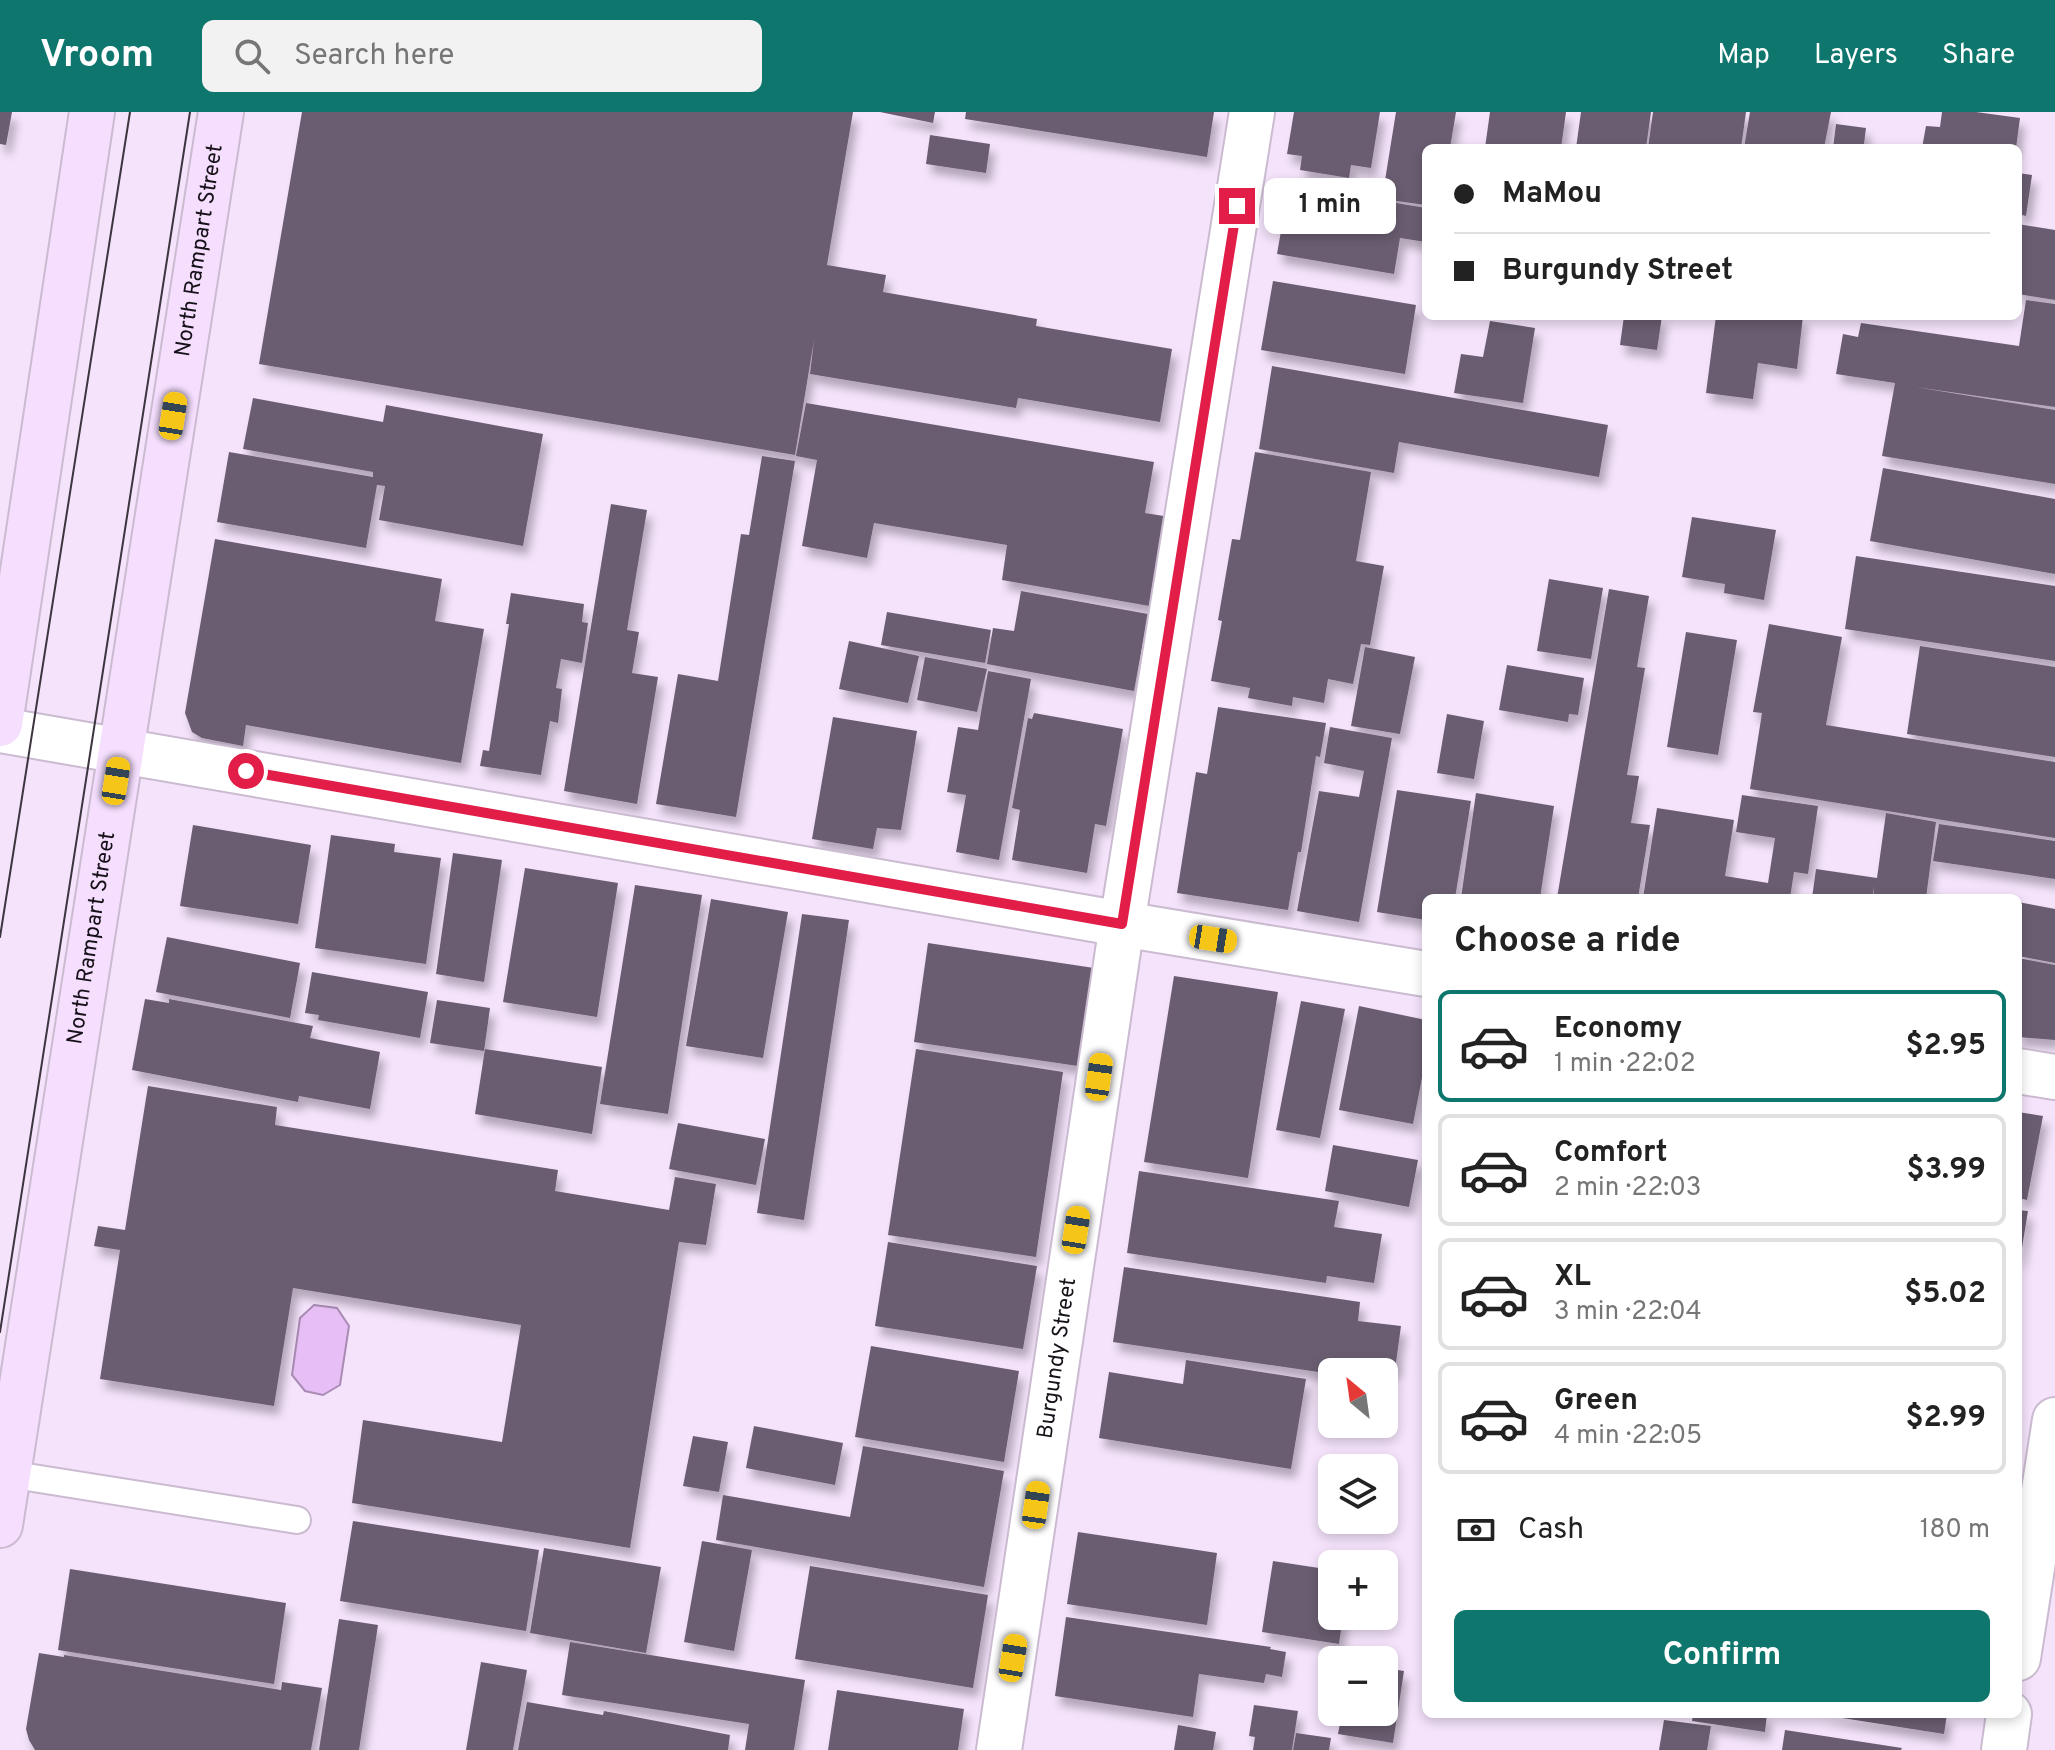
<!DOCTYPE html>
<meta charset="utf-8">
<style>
:root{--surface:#fff;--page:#f2f2f2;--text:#222;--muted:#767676;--line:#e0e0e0;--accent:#0f766e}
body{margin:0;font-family:Overpass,sans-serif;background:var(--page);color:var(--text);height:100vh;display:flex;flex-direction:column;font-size:30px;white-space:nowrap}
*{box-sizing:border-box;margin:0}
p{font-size:26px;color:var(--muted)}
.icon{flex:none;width:44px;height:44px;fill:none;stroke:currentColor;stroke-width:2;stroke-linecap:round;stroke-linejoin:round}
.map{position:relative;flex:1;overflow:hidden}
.panel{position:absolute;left:1422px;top:782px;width:600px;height:824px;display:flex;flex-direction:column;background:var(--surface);border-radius:12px;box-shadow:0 4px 12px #0003}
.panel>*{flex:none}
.top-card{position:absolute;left:1422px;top:32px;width:600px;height:176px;border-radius:12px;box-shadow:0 4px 12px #0003;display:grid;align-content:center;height:176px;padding:0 32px;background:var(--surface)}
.needle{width:52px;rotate:331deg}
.fabs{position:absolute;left:1318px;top:1246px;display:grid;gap:16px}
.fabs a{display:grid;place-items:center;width:80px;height:80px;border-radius:12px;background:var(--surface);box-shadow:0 4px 12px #0003;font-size:40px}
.end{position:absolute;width:36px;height:36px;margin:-18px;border:10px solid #e11d48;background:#fff;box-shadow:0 0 0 4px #fff}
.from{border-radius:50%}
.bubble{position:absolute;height:56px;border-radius:12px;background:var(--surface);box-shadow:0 4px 12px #0003;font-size:26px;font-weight:700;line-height:56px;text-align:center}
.car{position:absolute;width:24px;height:48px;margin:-24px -12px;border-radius:10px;box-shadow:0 0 6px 2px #0007;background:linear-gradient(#f5c518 24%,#345 0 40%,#f5c518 0 76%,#345 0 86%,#f5c518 0)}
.top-card b{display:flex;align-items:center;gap:28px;height:76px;font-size:30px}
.top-card b+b{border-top:2px solid var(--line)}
.top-card i{width:20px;height:20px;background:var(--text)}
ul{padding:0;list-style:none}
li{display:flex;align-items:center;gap:24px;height:112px;margin:0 16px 12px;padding:0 16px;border:4px solid var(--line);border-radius:12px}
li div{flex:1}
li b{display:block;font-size:30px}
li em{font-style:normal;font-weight:700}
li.active{border-color:var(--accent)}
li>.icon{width:72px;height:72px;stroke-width:1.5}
h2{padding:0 32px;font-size:36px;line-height:96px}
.pay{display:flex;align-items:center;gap:20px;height:88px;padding:0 32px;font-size:30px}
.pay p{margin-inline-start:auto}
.button{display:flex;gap:16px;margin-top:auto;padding:16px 32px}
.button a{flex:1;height:92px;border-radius:12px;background:var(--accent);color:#fff;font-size:32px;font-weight:700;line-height:92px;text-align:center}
header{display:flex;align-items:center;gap:48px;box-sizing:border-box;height:112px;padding:0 40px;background:var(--accent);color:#fff}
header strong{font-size:38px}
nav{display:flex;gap:44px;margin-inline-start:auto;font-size:28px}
.search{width:560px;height:72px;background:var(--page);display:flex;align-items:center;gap:20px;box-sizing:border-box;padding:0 28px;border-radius:12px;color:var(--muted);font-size:30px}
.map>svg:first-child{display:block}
.water{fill:#e7bff6;stroke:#a98bb4;stroke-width:2}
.building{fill:#6b5d71;filter:url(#shadow)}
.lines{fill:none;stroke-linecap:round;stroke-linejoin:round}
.service-casing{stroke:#cbbbd1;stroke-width:30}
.minor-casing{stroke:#cbbbd1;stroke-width:48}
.secondary-casing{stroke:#cbbbd1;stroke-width:48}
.service{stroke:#fff;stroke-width:26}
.minor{stroke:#fff;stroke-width:44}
.secondary{stroke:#f5defe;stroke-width:44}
.tram{stroke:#3c353e;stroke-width:2}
.route{stroke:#e11d48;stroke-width:10}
.labels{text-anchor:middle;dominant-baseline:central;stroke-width:8;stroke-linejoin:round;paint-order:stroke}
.street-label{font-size:22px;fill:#171219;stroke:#fff}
</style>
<header>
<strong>Vroom</strong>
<div class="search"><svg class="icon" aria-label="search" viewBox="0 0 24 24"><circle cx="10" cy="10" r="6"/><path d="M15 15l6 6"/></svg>Search here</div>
<nav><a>Map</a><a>Layers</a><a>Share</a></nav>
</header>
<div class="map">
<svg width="2055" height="1638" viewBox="0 0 2055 1638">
<defs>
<filter id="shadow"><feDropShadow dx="5" dy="9" stdDeviation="4" flood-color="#0004"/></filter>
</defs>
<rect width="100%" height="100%" fill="#f4e3fb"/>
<path class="water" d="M 314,1193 L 337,1196 L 349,1214 L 340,1273 L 323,1283 L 305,1279 L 292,1263 L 300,1206 Z"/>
<g class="building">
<path d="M 0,0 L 12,0 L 6,33 L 0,32 Z"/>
<path d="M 302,0 L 853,0 L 827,153 L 886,163 L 883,180 L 1037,207 L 1036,214 L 1172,237 L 1160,310 L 1018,286 L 1016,296 L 810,262 L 814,228 L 795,343 L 259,252 Z"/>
<path d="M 880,0 L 935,0 L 933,11 Z"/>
<path d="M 966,0 L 1214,0 L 1207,45 L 965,7 Z"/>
<path d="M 1294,0 L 1380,0 L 1371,56 L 1351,53 L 1349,66 L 1300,58 L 1302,44 L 1287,42 Z"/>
<path d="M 1396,0 L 1456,0 L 1450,36 L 1426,36 L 1426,93 L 1382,87 Z"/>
<path d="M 1490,0 L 1566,0 L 1561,36 L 1485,36 Z"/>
<path d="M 1581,0 L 1651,0 L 1646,36 L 1576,36 Z"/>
<path d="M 1653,0 L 1746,0 L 1741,36 L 1648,36 Z"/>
<path d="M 1750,0 L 1831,0 L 1824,36 L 1744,36 Z"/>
<path d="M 1942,0 L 1976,0 L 2020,6 L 2016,36 L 1922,36 L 1926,14 L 1940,15 Z"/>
<path d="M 1836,12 L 1866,16 L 1864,32 L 1879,36 L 1833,36 Z"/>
<path d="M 930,23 L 990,32 L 986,61 L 926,52 Z"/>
<path d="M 2018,61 L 2032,63 L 2026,104 L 2018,102 Z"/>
<path d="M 1289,73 L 1426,96 L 1426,130 L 1400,126 L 1394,162 L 1277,142 Z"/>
<path d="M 2018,112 L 2055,118 L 2055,188 L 2018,182 Z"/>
<path d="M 1273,169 L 1416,193 L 1405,262 L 1261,238 Z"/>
<path d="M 2026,188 L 2055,192 L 2055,295 L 1915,275 L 2055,298 L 2055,372 L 1882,344 L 1895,271 L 1836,262 L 1843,222 L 1858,225 L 1861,211 L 2019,234 Z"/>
<path d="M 1624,204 L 1662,204 L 1657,238 L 1620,233 Z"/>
<path d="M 1716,204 L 1803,204 L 1797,257 L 1758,251 L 1753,287 L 1706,281 Z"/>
<path d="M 1490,209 L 1535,216 L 1523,291 L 1454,281 L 1461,242 L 1483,245 Z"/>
<path d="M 1272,254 L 1608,313 L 1599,365 L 1399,330 L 1394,361 L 1259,337 Z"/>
<path d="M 253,286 L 383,310 L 386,293 L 543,322 L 523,434 L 379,408 L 385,374 L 377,373 L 366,436 L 217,410 L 229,340 L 373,365 L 373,360 L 243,337 Z"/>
<path d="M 806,291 L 1154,350 L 1145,401 L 1170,405 L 1155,495 L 1002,468 L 1007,433 L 874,411 L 867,446 L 802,434 L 817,348 L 796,344 Z"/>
<path d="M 1255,340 L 1371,360 L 1356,449 L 1384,454 L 1370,533 L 1361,532 L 1353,572 L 1328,567 L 1324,591 L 1293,585 L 1292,594 L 1248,586 L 1250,576 L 1211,569 L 1222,509 L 1218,508 L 1232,427 L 1240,428 Z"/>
<path d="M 762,344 L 795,349 L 736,705 L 656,692 L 678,562 L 718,569 L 741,422 L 749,423 Z"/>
<path d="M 1883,356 L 2055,387 L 2055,462 L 1870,429 Z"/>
<path d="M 611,392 L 647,398 L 627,518 L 639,520 L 632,561 L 658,565 L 637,692 L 564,679 Z"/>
<path d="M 1692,405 L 1776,418 L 1764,488 L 1724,481 L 1725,472 L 1682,465 Z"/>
<path d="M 215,427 L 442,467 L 435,509 L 484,517 L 461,651 L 246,613 L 243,634 L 202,626 L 192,620 L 185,601 Z"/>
<path d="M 1856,444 L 2055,474 L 2055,549 L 1845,517 Z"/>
<path d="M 1549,467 L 1603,476 L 1591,547 L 1537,539 Z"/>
<path d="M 1609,477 L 1649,484 L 1637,555 L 1645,556 L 1627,663 L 1639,664 L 1631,711 L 1650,713 L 1638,786 L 1557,786 Z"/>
<path d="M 1021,479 L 1148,502 L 1134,579 L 987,552 L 993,516 L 1014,519 Z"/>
<path d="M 511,481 L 584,492 L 582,510 L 588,511 L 582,551 L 561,547 L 556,576 L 562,577 L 558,611 L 550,609 L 541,663 L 480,654 L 483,638 L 489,639 L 509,512 L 506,512 Z"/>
<path d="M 887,500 L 991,518 L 985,551 L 881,533 Z"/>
<path d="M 1769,512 L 1842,525 L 1826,613 L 2055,650 L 2055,726 L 1750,677 L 1762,601 L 1753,600 Z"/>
<path d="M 1686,520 L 1737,528 L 1718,643 L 1667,635 Z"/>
<path d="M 849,529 L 919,544 L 908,591 L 839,577 Z"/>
<path d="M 1920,534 L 2055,555 L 2055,645 L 1907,622 Z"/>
<path d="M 1365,535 L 1415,545 L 1400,622 L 1351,614 Z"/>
<path d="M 925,545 L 987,557 L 977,600 L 917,588 Z"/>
<path d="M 1507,553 L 1584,566 L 1578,603 L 1569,602 L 1568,610 L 1499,598 Z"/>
<path d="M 988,559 L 1031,567 L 999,748 L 956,740 L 966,683 L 947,680 L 958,615 L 978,618 Z"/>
<path d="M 1218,595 L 1326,611 L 1320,645 L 1316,644 L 1301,740 L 1298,740 L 1288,798 L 1177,781 L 1196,660 L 1207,662 Z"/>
<path d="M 1034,601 L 1123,617 L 1106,714 L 1095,712 L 1087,761 L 1012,748 L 1020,698 L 1012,696 L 1028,606 L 1032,607 Z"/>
<path d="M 1447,602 L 1484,609 L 1474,667 L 1437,661 Z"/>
<path d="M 833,605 L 917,619 L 901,718 L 877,716 L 873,737 L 812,727 Z"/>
<path d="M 1330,615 L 1392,626 L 1359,810 L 1297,799 L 1319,679 L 1359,685 L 1364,659 L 1324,651 Z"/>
<path d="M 1397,678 L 1471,689 L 1455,786 L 1426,786 L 1426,808 L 1377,800 Z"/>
<path d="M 1476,681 L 1554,694 L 1540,786 L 1461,786 Z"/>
<path d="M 1742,683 L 1818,694 L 1808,762 L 1794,760 L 1790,786 L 1643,786 L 1657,696 L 1734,708 L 1725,764 L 1768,771 L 1775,726 L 1736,720 Z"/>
<path d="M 1886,701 L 1936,710 L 1926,786 L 1874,786 L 1874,774 L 1873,786 L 1812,786 L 1816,757 L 1877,766 Z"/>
<path d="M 1939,712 L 2055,729 L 2055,767 L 1933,749 Z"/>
<path d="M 193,713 L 311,733 L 298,812 L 180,794 Z"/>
<path d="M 331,723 L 395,732 L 394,740 L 441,746 L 426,852 L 315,836 Z"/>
<path d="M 453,741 L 502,748 L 484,870 L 436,862 Z"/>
<path d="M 525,756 L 618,771 L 597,905 L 503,890 Z"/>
<path d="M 635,773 L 702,783 L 668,1002 L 600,992 Z"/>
<path d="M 711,787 L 788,800 L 763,946 L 686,934 Z"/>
<path d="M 2018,790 L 2055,797 L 2055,851 L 2018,844 Z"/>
<path d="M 802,802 L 849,808 L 804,1108 L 757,1101 Z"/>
<path d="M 167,825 L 300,851 L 290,906 L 156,880 Z"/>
<path d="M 928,831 L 1094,856 L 1078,954 L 914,930 Z"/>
<path d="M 2018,846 L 2055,853 L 2055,928 L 2018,925 Z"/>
<path d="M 312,860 L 428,880 L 420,926 L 318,908 L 319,903 L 305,901 Z"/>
<path d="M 1174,864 L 1278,880 L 1248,1066 L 1144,1050 Z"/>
<path d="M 145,887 L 169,891 L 169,887 L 313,914 L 310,926 L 380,940 L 370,997 L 299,984 L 298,990 L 132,958 Z"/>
<path d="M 437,888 L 490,896 L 484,939 L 430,931 Z"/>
<path d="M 1301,889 L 1345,897 L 1320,1026 L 1276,1018 Z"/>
<path d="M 1359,894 L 1426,908 L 1426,945 L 1413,1012 L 1339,998 Z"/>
<path d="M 485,937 L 602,955 L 592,1022 L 475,1002 Z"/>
<path d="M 916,937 L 1063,960 L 1036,1145 L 888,1123 Z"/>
<path d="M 148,974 L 277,995 L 275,1013 L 558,1058 L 555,1079 L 669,1098 L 675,1065 L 716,1072 L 706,1133 L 679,1130 L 630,1436 L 352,1391 L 363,1308 L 502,1330 L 521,1213 L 293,1176 L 274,1294 L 100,1267 L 120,1138 L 94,1134 L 98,1114 L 125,1118 Z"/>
<path d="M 2018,1000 L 2043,1004 L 2027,1088 L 2018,1086 Z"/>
<path d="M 678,1011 L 765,1027 L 756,1073 L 669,1057 Z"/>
<path d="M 1333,1033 L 1418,1048 L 1409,1095 L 1325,1079 Z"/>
<path d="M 1139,1059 L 1339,1089 L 1334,1115 L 1382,1122 L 1374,1171 L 1327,1164 L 1326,1171 L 1127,1141 Z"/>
<path d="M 2018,1098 L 2028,1099 L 2020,1148 L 2018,1148 Z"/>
<path d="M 888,1130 L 1037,1154 L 1023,1237 L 875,1214 Z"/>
<path d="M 1124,1155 L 1360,1190 L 1358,1209 L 1401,1214 L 1395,1258 L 1351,1251 L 1350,1260 L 1332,1260 L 1332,1262 L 1113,1230 Z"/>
<path d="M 871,1234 L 1019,1259 L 1004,1350 L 855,1325 Z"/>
<path d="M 1186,1248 L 1306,1267 L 1291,1357 L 1099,1326 L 1109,1260 L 1183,1272 Z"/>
<path d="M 754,1314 L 843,1331 L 835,1373 L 746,1356 Z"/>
<path d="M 693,1324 L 728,1330 L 719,1380 L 683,1374 Z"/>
<path d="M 863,1334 L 1004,1359 L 984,1475 L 716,1428 L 723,1383 L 850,1405 Z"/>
<path d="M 353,1409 L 539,1438 L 526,1519 L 340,1489 Z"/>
<path d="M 1078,1420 L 1217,1441 L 1207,1513 L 1067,1492 Z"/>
<path d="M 702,1429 L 752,1438 L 734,1539 L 684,1530 Z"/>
<path d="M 544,1436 L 661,1455 L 646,1541 L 530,1521 Z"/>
<path d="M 1273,1449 L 1332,1458 L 1332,1504 L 1343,1504 L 1339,1532 L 1262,1520 Z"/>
<path d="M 810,1454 L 988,1483 L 973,1576 L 795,1547 Z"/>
<path d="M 70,1457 L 286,1491 L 274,1572 L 58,1538 Z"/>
<path d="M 1066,1505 L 1271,1535 L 1270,1537 L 1286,1540 L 1282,1565 L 1266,1562 L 1264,1571 L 1199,1562 L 1193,1605 L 1055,1584 Z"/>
<path d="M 339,1507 L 378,1513 L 359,1638 L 319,1638 Z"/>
<path d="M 570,1530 L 805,1568 L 794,1638 L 745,1638 L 749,1612 L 562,1583 Z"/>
<path d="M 39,1541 L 64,1545 L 64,1543 L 281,1578 L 282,1570 L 322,1576 L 311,1638 L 35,1638 L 29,1628 L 26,1617 Z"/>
<path d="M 481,1550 L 527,1558 L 513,1638 L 466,1638 Z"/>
<path d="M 1384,1556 L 1404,1559 L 1393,1631 L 1338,1622 L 1342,1600 L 1384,1600 Z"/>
<path d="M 837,1578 L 964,1597 L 958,1638 L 828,1638 Z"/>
<path d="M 527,1590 L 603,1603 L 604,1599 L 730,1623 L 728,1638 L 518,1638 Z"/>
<path d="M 1254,1593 L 1298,1599 L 1292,1638 L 1253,1638 L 1255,1625 L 1249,1624 Z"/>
<path d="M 1693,1602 L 1767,1602 L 1765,1620 L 1692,1609 Z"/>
<path d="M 1817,1602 L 1947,1602 L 1944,1622 Z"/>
<path d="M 1664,1608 L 1711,1614 L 1707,1638 L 1659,1638 Z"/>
<path d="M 1178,1613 L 1216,1620 L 1213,1638 L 1174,1638 Z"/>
<path d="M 1785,1618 L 1902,1636 L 1901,1638 L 1782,1638 Z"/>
<path d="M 1296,1621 L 1331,1626 L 1329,1638 L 1293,1638 Z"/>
</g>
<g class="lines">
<g class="service-casing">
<path id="service" d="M 8,1362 L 297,1408"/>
</g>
<g class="minor-casing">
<g id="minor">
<path d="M 0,618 L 1122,812 L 1426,862"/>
<path d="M 2018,959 L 2055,965"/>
<path d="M 2018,1546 L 2055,1308"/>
<path id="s1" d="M 999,1638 L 1122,812 L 1252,0"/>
<path d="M 2004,1638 L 2009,1602"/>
</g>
</g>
<g class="secondary-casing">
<g id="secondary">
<path d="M 0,612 L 92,0"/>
<path id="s2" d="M 0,1413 L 221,0"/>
</g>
</g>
<use href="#service" class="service"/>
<use href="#minor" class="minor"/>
<use href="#secondary" class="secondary"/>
<g class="tram">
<path d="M 0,825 L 130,0"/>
<path d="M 0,1220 L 190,0"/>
</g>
</g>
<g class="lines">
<path class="route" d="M 246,659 L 1122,812 L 1237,94"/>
</g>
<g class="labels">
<g class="street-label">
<text stroke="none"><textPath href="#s2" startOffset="1290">North Rampart Street</textPath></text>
<text stroke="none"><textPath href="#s2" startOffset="594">North Rampart Street</textPath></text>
<text stroke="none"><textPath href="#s1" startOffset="396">Burgundy Street</textPath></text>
</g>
</g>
</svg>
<div class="fabs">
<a><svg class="needle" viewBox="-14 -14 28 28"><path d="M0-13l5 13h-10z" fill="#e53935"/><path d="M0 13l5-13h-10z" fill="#767676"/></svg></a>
<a><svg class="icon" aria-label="layers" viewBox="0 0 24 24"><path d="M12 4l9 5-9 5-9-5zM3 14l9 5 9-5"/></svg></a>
<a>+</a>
<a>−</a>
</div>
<i class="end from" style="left:246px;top:659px"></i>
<i class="end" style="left:1237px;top:94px"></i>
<div class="bubble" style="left:1264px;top:66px;width:132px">1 min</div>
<i class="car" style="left:173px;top:304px;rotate:9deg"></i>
<i class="car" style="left:116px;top:669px;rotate:9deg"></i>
<i class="car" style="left:1213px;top:827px;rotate:99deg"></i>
<i class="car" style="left:1099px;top:965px;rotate:8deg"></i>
<i class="car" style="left:1076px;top:1118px;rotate:9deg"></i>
<i class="car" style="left:1036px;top:1393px;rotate:8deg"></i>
<i class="car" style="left:1013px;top:1546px;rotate:9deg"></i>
<div class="top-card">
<b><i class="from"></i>MaMou</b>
<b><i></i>Burgundy Street</b>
</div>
<section class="panel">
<h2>Choose a ride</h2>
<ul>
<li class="active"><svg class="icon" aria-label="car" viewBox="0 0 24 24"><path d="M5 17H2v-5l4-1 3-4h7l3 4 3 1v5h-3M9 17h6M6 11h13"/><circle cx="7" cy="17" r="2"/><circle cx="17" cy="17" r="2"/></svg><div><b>Economy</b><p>1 min · 22:02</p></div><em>$2.95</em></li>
<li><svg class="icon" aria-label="car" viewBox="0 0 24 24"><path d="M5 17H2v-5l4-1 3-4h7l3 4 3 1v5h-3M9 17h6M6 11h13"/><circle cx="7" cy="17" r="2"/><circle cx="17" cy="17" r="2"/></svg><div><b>Comfort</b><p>2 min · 22:03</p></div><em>$3.99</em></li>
<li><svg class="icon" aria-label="car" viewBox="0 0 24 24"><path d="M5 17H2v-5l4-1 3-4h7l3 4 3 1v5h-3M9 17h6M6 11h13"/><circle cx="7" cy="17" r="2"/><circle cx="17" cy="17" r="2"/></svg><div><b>XL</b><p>3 min · 22:04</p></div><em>$5.02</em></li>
<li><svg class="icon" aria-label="car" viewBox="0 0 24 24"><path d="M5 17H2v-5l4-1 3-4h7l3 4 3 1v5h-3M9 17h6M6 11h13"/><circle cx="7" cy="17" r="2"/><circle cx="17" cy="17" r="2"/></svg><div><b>Green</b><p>4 min · 22:05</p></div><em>$2.99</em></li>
</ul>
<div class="pay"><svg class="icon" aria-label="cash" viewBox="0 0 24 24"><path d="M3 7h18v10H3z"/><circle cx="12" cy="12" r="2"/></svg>Cash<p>180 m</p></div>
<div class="button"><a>Confirm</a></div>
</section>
</div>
